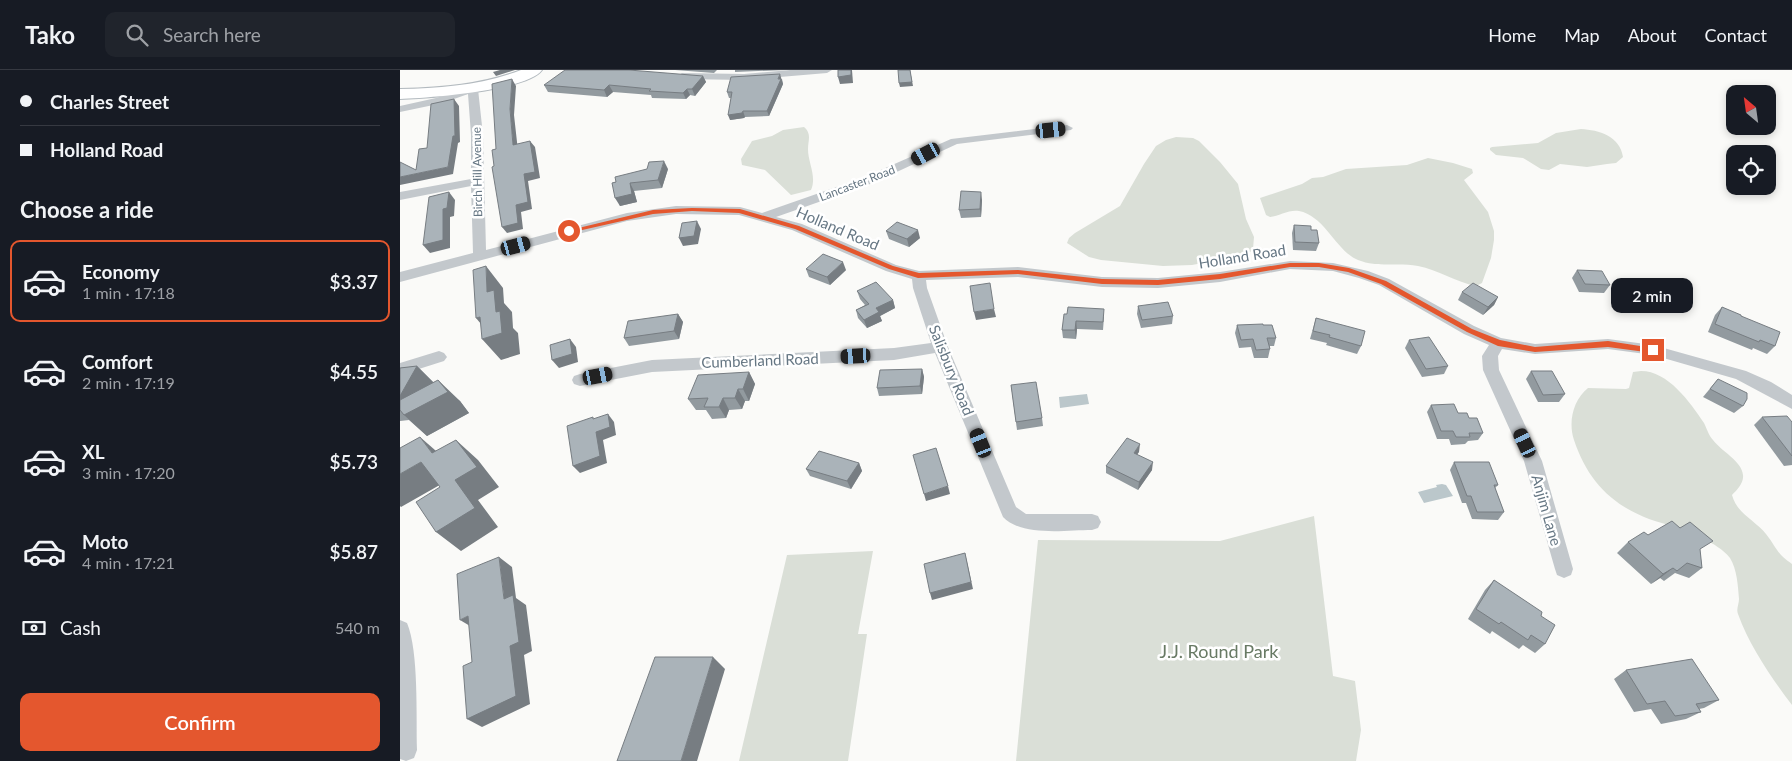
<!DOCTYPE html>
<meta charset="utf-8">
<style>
:root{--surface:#171b24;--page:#20242c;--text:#f1f3f6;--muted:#9ea1a6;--line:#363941;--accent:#e4572e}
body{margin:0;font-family:Lato,sans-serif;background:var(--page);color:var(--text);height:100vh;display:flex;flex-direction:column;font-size:19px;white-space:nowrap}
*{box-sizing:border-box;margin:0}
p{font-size:16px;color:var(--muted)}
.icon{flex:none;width:28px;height:28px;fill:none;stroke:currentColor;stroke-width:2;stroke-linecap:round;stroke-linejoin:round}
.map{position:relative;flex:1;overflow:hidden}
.sheet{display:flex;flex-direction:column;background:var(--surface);width:400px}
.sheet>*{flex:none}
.guide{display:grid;align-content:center;height:110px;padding:0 20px;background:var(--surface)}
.needle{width:32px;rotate:331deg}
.buttons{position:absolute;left:1326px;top:15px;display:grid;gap:10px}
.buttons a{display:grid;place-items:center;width:50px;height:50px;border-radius:10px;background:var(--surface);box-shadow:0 2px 8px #0003;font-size:25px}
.end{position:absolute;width:22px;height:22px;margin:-11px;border:6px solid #e4572e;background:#fff;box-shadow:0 0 0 2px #fff}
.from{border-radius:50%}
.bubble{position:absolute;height:35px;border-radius:10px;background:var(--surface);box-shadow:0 2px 8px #0003;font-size:16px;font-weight:600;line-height:35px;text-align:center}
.car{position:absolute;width:15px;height:30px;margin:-15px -8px;border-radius:6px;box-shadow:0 0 4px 1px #0007;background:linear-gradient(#222 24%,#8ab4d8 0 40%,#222 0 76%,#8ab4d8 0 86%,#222 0)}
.guide b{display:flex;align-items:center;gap:18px;height:48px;font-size:19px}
.guide b+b{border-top:1px solid var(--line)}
.guide i{width:12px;height:12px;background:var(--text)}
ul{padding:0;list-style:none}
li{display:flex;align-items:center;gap:15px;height:82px;margin:0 10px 8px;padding:0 10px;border:2px solid transparent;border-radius:10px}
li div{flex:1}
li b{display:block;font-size:19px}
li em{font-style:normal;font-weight:600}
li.on{border-color:var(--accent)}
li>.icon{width:45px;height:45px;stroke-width:1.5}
h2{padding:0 20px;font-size:22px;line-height:60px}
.pay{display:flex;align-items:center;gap:12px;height:55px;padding:0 20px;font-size:19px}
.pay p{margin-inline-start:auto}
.action{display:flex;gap:10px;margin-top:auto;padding:10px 20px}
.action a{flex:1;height:58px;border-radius:10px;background:var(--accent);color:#fff;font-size:20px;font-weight:600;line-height:58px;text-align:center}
header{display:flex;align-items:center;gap:30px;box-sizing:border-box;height:70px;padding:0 25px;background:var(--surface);border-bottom:1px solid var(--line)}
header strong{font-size:24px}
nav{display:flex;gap:28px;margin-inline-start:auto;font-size:18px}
.search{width:350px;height:45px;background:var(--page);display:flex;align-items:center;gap:12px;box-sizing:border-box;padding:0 18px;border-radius:10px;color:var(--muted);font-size:19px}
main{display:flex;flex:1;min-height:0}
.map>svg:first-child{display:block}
.green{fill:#dadfd7}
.water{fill:#bbc7cb}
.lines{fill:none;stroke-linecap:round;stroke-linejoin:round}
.secondary-casing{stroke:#b3babf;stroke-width:2}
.minor{fill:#c3c8cc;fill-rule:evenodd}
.secondary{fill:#fff;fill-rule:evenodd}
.wall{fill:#929a9f}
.shaded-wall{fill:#777d82}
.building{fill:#aab3b9;stroke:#777d82}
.route{fill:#e4572e}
.labels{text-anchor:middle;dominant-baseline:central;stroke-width:5;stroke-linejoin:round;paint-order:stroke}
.far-street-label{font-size:12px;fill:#657683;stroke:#fff}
.street-label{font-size:15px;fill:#657683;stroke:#fff}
.near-park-label{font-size:18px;fill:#687a64;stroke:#fff}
</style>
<header>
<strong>Tako</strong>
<div class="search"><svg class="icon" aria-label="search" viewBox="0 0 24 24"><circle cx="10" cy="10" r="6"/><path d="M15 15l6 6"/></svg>Search here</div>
<nav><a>Home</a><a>Map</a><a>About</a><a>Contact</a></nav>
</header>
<main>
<section class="sheet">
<div class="guide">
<b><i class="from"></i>Charles Street</b>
<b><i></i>Holland Road</b>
</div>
<h2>Choose a ride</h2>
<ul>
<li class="on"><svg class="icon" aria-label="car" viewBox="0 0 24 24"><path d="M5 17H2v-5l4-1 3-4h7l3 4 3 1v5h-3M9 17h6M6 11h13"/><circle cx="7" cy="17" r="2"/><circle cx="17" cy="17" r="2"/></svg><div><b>Economy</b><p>1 min · 17:18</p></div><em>$3.37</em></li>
<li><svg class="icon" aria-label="car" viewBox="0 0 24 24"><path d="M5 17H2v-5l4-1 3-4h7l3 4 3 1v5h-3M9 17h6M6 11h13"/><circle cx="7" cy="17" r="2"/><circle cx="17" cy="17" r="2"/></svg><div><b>Comfort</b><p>2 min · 17:19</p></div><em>$4.55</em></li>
<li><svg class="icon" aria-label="car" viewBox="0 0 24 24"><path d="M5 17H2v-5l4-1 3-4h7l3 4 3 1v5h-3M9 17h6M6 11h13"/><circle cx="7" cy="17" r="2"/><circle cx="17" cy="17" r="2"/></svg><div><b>XL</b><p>3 min · 17:20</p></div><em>$5.73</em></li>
<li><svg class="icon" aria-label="car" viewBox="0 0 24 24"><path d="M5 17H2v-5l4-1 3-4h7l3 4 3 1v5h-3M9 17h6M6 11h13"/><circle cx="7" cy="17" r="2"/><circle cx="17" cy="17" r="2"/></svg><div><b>Moto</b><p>4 min · 17:21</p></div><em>$5.87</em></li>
</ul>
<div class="pay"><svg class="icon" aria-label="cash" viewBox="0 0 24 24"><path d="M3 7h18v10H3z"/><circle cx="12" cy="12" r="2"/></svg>Cash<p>540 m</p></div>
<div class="action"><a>Confirm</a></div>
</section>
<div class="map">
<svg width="1392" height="691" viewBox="0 0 1392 691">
<rect width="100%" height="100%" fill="#fafaf8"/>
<g class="green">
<path d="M 404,57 C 412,64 408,70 408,79 C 408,93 417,106 411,120 L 391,125 L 365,100 L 342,95 L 341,89 L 352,71 L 372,66 L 383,60 Z"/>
<path d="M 1181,59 C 1199,60 1220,66 1223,87 L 1216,93 L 1207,94 L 1187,97 L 1160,94 L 1149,100 L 1141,99 L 1123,88 L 1096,85 L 1090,80 L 1090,78 L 1092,77 L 1138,73 L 1156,63 Z"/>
<path d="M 776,67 L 793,68 L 799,71 L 820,92 L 838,114 L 846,149 L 854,167 L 853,179 L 850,182 L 840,186 L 792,195 L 763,196 L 701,190 L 689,187 L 667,173 L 669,168 L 675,163 L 720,136 L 744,94 L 756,76 L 766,70 Z"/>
<path d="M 1028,88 L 1053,93 L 1072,99 L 1073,103 L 1064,110 L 1088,142 L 1094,161 L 1094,170 L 1091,188 L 1082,213 L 1076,216 C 1056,212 1038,200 1018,196 C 998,192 978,198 958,190 C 936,181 925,146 899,141 C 890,139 879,146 870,147 L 866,145 L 860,128 L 902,114 L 912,108 L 923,107 L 946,99 L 1007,95 Z"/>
<path d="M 1241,301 C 1268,301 1290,332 1304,353 C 1307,359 1309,366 1313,370 C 1321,381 1342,391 1343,405 C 1344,413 1337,420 1332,425 C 1337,444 1355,450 1366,464 C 1377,478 1376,483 1392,494 L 1392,635 C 1371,607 1350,577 1338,544 C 1336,539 1339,534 1339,529 C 1338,516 1337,499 1330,488 C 1323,479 1313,474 1303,468 C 1286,459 1267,455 1249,449 C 1210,434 1187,409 1174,370 C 1168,352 1173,330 1188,318 L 1226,319 L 1229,318 L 1233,302 Z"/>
<path d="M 914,446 L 933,606 L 955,611 L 961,660 L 956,691 L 616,691 L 638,470 L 820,471 Z"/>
<path d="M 473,481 L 458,564 L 467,564 L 448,691 L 339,691 L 387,485 Z"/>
</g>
<g class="water">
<path d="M 687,324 L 689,334 L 660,338 L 659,327 Z"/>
<path d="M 1042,414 L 1046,415 L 1053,426 L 1024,433 L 1018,422 L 1037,417 L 1036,415 Z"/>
</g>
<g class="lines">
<g class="secondary-casing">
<path id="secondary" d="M 121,0 L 142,0 C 127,21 26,28 0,29 L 0,19 C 41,18 82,15 121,0 Z"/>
</g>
<g class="minor">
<path d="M 390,0 L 432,0 L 427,3 L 344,10 L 282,9 L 277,6 L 282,3 L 344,4 Z"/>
<path d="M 73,16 L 78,19 L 83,65 L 86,180 L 227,143 L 276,136 L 340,137 L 362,143 L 465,107 L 551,69 L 667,55 L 673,58 L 671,60 L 557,74 L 473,113 L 376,147 L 402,154 L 496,195 L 519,201 L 618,197 L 702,207 L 758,208 L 820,202 L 890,191 L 933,193 L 968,201 L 989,209 L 1074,256 L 1101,268 L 1135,274 L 1208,269 L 1253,275 L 1346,301 L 1371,312 L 1392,325 L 1392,339 L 1336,309 L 1253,285 L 1208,279 L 1135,284 L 1102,279 L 1098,286 L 1099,300 L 1142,391 L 1173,499 L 1171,505 L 1164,508 L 1157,505 L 1155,499 L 1124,391 L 1083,300 L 1082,286 L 1089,275 L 1064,264 L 979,215 L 959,208 L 933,201 L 890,199 L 820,212 L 758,218 L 702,217 L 618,207 L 526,210 L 527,218 L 548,277 L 616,437 L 626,444 L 692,444 L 698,446 L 701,452 L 698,458 L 692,460 C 666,460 622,467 603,447 L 535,283 L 494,290 L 252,302 L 180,316 L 174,314 L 172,310 L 174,306 L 180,304 L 252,290 L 494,278 L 531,273 L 513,218 L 512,209 L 486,201 L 392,160 L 339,145 L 276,144 L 227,151 L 0,212 L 0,202 L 73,183 L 71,116 L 0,130 L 0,122 L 71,109 L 71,65 L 68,24 L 43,33 L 0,42 L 0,36 L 36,28 Z"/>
<path d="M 39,281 L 44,283 L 47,287 L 44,291 L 0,305 L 0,293 Z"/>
<path d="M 0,550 L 7,553 C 19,581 16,648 17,680 L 14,688 L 6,691 L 0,689 Z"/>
</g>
<use href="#secondary" class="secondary"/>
</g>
<g class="wall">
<path d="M 275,0 L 317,0 L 314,3 Z"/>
<path d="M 335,0 L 386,0 L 335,2 Z"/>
<path d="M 303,6 L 306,12 L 295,26 L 290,25 L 286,29 L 252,28 L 251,25 L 213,22 L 207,27 L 148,22 L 144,15 Z"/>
<path d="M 382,9 L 383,14 L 369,46 L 345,47 L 344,48 L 330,50 L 331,28 L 329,28 L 327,22 Z"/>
<path d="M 268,99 L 262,118 L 234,121 L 237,132 L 220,136 L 212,113 Z"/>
<path d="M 582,130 L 581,147 L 561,148 L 559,140 Z"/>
<path d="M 894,155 L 911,160 L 919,173 L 916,181 L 893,180 L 892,163 Z"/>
<path d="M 486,161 L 520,168 L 509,177 L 489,169 Z"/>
<path d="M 406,199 L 446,200 L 430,215 L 409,207 Z"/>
<path d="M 1177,200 L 1210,215 L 1204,223 L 1179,222 L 1172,208 Z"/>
<path d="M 457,221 L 493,230 L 495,238 L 480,246 L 482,251 L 467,258 L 458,248 L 456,240 L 465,235 L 460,229 Z"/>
<path d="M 1062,222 L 1098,227 L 1094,235 L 1083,245 L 1058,230 Z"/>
<path d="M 738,236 L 773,246 L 772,254 L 741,258 L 737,244 Z"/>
<path d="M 1322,237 L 1341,246 L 1375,276 L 1367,284 L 1353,278 L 1352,280 L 1308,262 L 1315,245 Z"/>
<path d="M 278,244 L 283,252 L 279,269 L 229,276 L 224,268 Z"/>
<path d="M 667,244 L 704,247 L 703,260 L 677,259 L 676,269 L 663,268 L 662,260 Z"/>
<path d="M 916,248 L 961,276 L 957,284 L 926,275 L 927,273 L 910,269 Z"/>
<path d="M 837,255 L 863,255 L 876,268 L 874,276 L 870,276 L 870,279 L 868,288 L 854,288 L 851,277 L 839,278 L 835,263 Z"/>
<path d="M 1009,270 L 1048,296 L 1044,304 L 1022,307 L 1005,278 Z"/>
<path d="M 17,296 L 33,312 L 60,331 L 69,343 L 27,366 L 9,350 L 0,351 L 0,298 Z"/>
<path d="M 522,299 L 524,307 L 522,324 L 479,326 L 477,318 Z"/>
<path d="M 1131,301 L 1165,324 L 1159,332 L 1138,332 L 1126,309 Z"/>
<path d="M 349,302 L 355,314 L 349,331 L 345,331 L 342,339 L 329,340 L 326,348 L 312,349 L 306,340 L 296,340 L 288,329 Z"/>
<path d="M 1318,309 L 1343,336 L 1334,343 L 1303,327 Z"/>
<path d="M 611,315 L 642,348 L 643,356 L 617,360 Z"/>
<path d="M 1031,335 L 1058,343 L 1069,348 L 1083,363 L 1078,370 L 1068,371 L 1065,374 L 1051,375 L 1049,369 L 1037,369 L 1027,342 Z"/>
<path d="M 1362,347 L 1392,352 L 1392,395 L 1384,396 L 1354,355 Z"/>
<path d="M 739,382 L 737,384 L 752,400 L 738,420 L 706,403 L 706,396 Z"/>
<path d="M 1054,392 L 1098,415 L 1095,418 L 1104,442 L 1098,450 L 1072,449 L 1066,433 L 1062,433 L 1050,400 Z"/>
<path d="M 459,393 L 462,401 L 451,419 L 410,406 L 406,399 Z"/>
<path d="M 1248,465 L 1300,481 L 1302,498 L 1289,508 L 1275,503 L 1264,511 L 1260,508 L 1251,514 L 1217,483 L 1228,472 Z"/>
<path d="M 1094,510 L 1141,546 L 1145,574 L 1135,583 L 1123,575 L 1119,579 L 1092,561 L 1090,564 L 1068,549 L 1085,520 Z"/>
<path d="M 1226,600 L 1319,630 L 1304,638 L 1299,639 L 1301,642 L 1286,649 L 1261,654 L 1251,639 L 1234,642 L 1214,609 Z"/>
</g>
<g class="shaded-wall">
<path d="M 100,0 L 115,0 L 96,6 L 93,2 Z"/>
<path d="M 451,0 L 452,0 L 453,13 L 440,14 L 438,7 Z"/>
<path d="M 510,0 L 513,16 L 500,17 L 499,13 Z"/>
<path d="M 380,4 L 383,14 L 369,46 L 367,41 Z"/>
<path d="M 303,6 L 306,12 L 295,26 L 292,19 Z"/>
<path d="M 112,9 L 116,16 L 114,45 L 118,81 L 113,75 L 110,39 Z"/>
<path d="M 209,15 L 213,22 L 207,27 L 204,20 Z"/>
<path d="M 287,19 L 290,25 L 286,29 L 283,23 Z"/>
<path d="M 54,29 L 59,36 L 60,72 L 58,73 L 53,104 L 0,115 L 0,107 L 48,97 Z"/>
<path d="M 343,41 L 345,47 L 344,48 L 330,50 L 328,45 Z"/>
<path d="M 130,71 L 135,77 L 140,108 L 128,111 L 132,139 L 121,142 L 123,159 L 107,163 L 102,157 L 116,135 L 124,104 Z"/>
<path d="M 264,91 L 268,99 L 262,118 L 258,110 Z"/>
<path d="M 230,113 L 234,121 L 237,132 L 220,136 L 215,128 Z"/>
<path d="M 49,122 L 55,130 L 54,146 L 50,147 L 50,178 L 30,183 L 23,175 L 43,139 Z"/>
<path d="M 581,122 L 582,130 L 581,147 L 580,139 Z"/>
<path d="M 297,151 L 301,159 L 298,174 L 283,176 L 279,168 Z"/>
<path d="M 518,160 L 520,168 L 509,177 L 507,169 Z"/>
<path d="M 443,192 L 446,200 L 430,215 L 427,207 Z"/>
<path d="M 86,196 L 103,218 L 104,233 L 112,242 L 113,258 L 118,263 L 120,284 L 101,290 L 82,269 L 91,266 L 76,248 L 96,242 L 87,222 Z"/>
<path d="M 1098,227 L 1094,235 L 1083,245 L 1088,237 Z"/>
<path d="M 493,230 L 495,238 L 480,246 L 482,251 L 467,258 L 464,250 L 476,238 Z"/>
<path d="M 594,239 L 596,247 L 576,250 L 574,242 Z"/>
<path d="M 278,244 L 283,252 L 279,269 L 274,261 Z"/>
<path d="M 676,251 L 677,259 L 676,269 L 675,260 Z"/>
<path d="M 170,269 L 176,277 L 178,292 L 159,298 L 152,290 Z"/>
<path d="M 17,296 L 38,317 L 38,310 L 60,331 L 69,343 L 27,366 L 4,345 L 0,334 L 0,326 Z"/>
<path d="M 522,299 L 524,307 L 522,324 L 520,316 Z"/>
<path d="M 349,302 L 355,314 L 349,331 L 343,319 Z"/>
<path d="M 338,319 L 345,331 L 342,339 L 335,328 Z"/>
<path d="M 323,328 L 329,340 L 326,348 L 319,337 Z"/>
<path d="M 208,344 L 214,352 L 216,365 L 203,370 L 207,393 L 180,403 L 173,396 Z"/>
<path d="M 20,367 L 43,387 L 32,383 Z"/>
<path d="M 56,370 L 78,390 L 99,417 L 78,430 L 98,457 L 61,481 L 36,462 L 55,410 Z"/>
<path d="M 740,374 L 739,382 L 733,390 L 734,383 Z"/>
<path d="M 21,392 L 45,412 L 1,437 L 0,436 L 0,404 Z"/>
<path d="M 753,392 L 752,400 L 738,420 L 739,412 Z"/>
<path d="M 459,393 L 462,401 L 451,419 L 447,411 Z"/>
<path d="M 548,416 L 550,424 L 526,431 L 524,424 Z"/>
<path d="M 565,483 L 573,519 L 532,530 L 530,523 Z"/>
<path d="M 99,487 L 112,497 L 116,528 L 126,535 L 132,581 L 124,585 L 130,634 L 82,657 L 67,649 L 110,576 Z"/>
<path d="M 1273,498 L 1260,508 L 1251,514 L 1263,504 Z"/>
<path d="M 68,546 L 75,559 L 60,550 Z"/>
<path d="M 313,587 L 325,599 L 297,691 L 281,691 Z"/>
</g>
<g class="building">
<path d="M 165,0 L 229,0 L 303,6 L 292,19 L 287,19 L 283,23 L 249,21 L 251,19 L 209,15 L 204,20 L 144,15 Z"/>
<path d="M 438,0 L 451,0 L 451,5 L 438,7 Z"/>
<path d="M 498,0 L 510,0 L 512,12 L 499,13 Z"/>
<path d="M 380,4 L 378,9 L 381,9 L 367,41 L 343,41 L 342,43 L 328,45 L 332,22 L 327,22 L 331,7 Z"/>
<path d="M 112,9 L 110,39 L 113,75 L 130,71 L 135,102 L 124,104 L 128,132 L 116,135 L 118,153 L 102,157 L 92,97 L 94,96 L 92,80 L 96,79 L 92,14 Z"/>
<path d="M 54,29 L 55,66 L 53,66 L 48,97 L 0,107 L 0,92 L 16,100 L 19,79 L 27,78 L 31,34 Z"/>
<path d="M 264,91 L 258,110 L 230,113 L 232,124 L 215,128 L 212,113 L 216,112 L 215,107 L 247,99 L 249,92 Z"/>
<path d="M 561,121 L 581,122 L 580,139 L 559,140 Z"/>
<path d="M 49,122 L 47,138 L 43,139 L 43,170 L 23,175 L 29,127 Z"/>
<path d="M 297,151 L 294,166 L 279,168 L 282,153 Z"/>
<path d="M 497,152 L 518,160 L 507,169 L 486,161 Z"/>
<path d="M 894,155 L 911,156 L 911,160 L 917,160 L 919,173 L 895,172 Z"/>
<path d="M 423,184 L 443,192 L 427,207 L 406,199 Z"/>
<path d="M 86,196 L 87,222 L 94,220 L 96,242 L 100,241 L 102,263 L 82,269 L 80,247 L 76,248 L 73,200 Z"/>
<path d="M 1177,200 L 1202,201 L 1210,215 L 1185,214 Z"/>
<path d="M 476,212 L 493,230 L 476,238 L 479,242 L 464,250 L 456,240 L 469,234 L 457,221 Z"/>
<path d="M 590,213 L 594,239 L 574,242 L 570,216 Z"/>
<path d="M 1073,213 L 1098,227 L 1088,237 L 1062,222 Z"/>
<path d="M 768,232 L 773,246 L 742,250 L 738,236 Z"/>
<path d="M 668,237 L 704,239 L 703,252 L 676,251 L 675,260 L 662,260 L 664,244 L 667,244 Z"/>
<path d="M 1322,237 L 1341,245 L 1341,246 L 1380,262 L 1375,276 L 1360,270 L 1359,272 L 1315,254 Z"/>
<path d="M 278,244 L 274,261 L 224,268 L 228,251 Z"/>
<path d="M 916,248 L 965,261 L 961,276 L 929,267 L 930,265 L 913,261 Z"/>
<path d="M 863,254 L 863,255 L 872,255 L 876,268 L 867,268 L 870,279 L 856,280 L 853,269 L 841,270 L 837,255 Z"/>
<path d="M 1029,267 L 1048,296 L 1026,299 L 1009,270 Z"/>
<path d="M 170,269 L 172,284 L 152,290 L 150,275 Z"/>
<path d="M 17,296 L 0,326 L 0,298 Z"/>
<path d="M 522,299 L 520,316 L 477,318 L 480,300 Z"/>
<path d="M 1131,301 L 1152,301 L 1165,324 L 1143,325 Z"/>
<path d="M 349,302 L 343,319 L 338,319 L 335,328 L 323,328 L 319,337 L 304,337 L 308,328 L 288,329 L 298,305 Z"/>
<path d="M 1318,309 L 1347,323 L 1347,329 L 1343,336 L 1310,319 Z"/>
<path d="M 38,310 L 48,322 L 4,345 L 0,340 L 0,330 Z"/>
<path d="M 636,312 L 642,348 L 616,352 L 611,315 Z"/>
<path d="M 1054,334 L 1058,343 L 1067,343 L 1069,348 L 1077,348 L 1083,363 L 1069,363 L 1070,367 L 1056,367 L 1053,361 L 1041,361 L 1031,335 Z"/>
<path d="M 208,344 L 210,357 L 196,362 L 200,386 L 173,396 L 167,356 L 193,347 L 193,349 Z"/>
<path d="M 1387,346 L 1392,352 L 1392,386 L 1362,347 Z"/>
<path d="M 20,367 L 32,383 L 56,370 L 77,397 L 55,410 L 75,438 L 36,462 L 16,432 L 40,417 L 21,392 L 0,404 L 0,378 Z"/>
<path d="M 727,368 L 740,374 L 734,383 L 753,392 L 739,412 L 706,396 Z"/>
<path d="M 536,378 L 548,416 L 524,424 L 513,385 Z"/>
<path d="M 419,381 L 459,393 L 447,411 L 406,399 Z"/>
<path d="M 1054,392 L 1089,392 L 1098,415 L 1094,415 L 1104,442 L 1077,442 L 1071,426 L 1067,426 Z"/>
<path d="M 1272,451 L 1280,458 L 1290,452 L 1313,471 L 1300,479 L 1302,498 L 1287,493 L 1277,501 L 1273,498 L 1263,504 L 1228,472 L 1244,462 L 1248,465 Z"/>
<path d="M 565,483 L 571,512 L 530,523 L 524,494 Z"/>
<path d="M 99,487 L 104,529 L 113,525 L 119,572 L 110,576 L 116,626 L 67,649 L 63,596 L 72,592 L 68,546 L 60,550 L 57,504 Z"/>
<path d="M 1094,510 L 1142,542 L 1141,546 L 1155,555 L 1145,574 L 1131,565 L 1128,570 L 1101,552 L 1099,554 L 1076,539 Z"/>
<path d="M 255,587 L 313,587 L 281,691 L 217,691 Z"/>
<path d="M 1292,589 L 1319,630 L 1296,634 L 1301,642 L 1275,646 L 1265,631 L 1247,634 L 1226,600 Z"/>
</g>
<path class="route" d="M 292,138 L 340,139 L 399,156 L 493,196 L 519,203 L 618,200 L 702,209 L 758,210 L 820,204 L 890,193 L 919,193 L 949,198 L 986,211 L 1072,259 L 1100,270 L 1135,277 L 1208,271 L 1253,278 L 1256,280 L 1253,283 L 1208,277 L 1135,282 L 1098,276 L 1067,262 L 981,214 L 948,202 L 919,197 L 890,197 L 820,209 L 758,215 L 702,214 L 618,204 L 518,208 L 489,199 L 395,159 L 339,143 L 292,141 L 253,144 L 169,163 L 166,161 L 253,140 Z"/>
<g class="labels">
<g class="far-street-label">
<text transform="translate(77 102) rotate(-91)">Birch Hill Avenue</text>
<text transform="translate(457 113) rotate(-21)">Lancaster Road</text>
</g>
<g class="street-label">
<text transform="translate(438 158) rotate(23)">Holland Road</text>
<text transform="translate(842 186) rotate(-9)">Holland Road</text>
<text transform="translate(360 290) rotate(-2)">Cumberland Road</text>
<text transform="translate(552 300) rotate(68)">Salisbury Road</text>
<text transform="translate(1147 440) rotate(74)">Anjim Lane</text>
</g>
<g class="near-park-label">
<text x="819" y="581">J.J. Round Park</text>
</g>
</g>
</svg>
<div class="buttons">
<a><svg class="needle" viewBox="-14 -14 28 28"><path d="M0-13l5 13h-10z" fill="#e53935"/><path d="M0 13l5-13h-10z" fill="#9ea1a6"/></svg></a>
<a><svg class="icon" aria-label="locate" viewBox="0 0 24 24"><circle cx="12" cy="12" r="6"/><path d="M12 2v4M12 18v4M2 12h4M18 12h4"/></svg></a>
</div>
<i class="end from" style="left:169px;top:161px"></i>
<i class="end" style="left:1253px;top:280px"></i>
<div class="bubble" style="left:1211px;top:208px;width:82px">2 min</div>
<i class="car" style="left:651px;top:60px;rotate:84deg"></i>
<i class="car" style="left:526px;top:84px;rotate:242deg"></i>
<i class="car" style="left:116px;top:176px;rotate:75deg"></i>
<i class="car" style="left:456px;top:286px;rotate:267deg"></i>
<i class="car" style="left:198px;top:306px;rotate:79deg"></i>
<i class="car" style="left:581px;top:373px;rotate:338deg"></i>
<i class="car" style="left:1125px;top:373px;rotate:335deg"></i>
</div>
</main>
